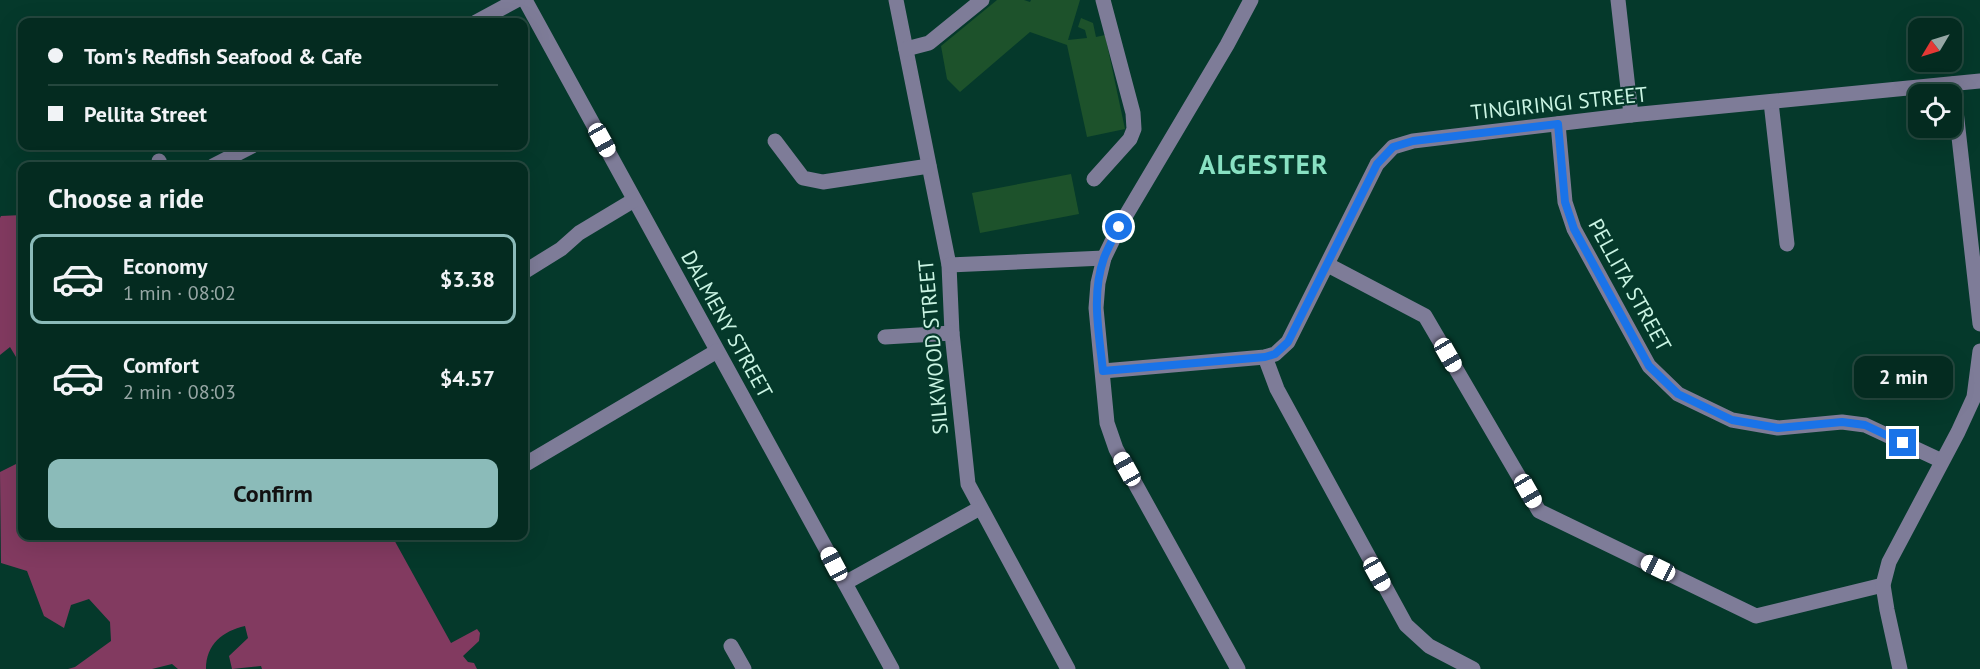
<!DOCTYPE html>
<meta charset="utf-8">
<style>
:root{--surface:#042b20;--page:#0d3329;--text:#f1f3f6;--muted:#97a7a5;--line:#25473e;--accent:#8bbbb9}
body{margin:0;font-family:"PT Sans",sans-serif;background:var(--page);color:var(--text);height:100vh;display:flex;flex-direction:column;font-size:22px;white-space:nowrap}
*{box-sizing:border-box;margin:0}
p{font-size:20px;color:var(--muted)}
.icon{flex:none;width:33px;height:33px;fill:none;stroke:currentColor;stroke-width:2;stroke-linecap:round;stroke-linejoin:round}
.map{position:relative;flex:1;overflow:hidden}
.details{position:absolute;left:18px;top:162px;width:510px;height:378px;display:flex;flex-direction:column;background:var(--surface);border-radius:12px;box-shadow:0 6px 24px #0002,0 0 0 2px var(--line)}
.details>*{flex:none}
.hud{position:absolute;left:18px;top:18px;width:510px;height:132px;border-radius:12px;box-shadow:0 6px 24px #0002,0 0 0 2px var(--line);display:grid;align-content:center;height:132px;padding:0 30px;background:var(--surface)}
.needle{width:39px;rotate:232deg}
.tools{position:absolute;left:1908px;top:18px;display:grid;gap:12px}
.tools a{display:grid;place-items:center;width:54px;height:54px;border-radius:12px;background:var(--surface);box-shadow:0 6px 24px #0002,0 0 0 2px var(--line);font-size:30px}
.end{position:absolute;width:27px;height:27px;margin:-14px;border:8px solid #1a73e8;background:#fff;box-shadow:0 0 0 3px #fff}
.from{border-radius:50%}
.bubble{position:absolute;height:42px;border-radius:12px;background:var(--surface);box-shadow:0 6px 24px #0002,0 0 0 2px var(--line);font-size:20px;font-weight:700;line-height:42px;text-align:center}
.car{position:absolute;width:18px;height:36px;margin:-18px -9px;border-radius:8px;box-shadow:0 0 4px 2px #0007;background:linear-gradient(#fff 24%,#345 0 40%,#fff 0 76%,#345 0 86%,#fff 0)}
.hud b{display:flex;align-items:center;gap:21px;height:57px;font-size:22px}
.hud b+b{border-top:2px solid var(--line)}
.hud i{width:15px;height:15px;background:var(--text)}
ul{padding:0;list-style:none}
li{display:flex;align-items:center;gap:18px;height:90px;margin:0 12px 9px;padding:0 18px;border:3px solid transparent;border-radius:12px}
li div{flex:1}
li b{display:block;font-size:22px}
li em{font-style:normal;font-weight:700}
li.selected{border-color:var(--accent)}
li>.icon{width:54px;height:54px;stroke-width:1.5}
h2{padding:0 30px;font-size:27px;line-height:72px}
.primary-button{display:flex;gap:12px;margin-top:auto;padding:12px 30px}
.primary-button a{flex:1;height:69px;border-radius:12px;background:var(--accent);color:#111;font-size:24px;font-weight:700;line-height:69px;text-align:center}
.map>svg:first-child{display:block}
.green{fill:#823a60}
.building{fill:#1d522b}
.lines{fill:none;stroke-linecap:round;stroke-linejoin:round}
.minor{stroke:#7e7c98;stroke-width:15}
.route{stroke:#1a73e8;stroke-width:8}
.labels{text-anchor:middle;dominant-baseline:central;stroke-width:4.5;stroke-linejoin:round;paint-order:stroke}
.street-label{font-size:21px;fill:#caf4e3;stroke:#05392b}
.district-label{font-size:27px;font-weight:bold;letter-spacing:1.5px;fill:#88e1c2;stroke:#05392b}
</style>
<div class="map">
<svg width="1980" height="669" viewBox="0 0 1980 669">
<rect width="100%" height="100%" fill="#05392b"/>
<g class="green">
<path d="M 22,215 L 22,367 L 10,347 L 0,355 L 0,218 L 1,216 Z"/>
<path d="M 22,461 L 22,536 L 392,536 L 451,643 L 477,629 L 480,633 L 479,641 L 463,656 L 468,662 L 474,663 L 477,669 L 262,669 L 261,666 L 232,669 L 229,656 L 248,638 L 245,626 C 223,631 206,644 206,669 L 178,669 L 172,664 L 152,669 L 68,669 L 75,667 L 111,641 L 110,622 L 89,599 L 71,605 L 64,628 L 44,616 L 27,571 L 1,563 L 0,472 Z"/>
</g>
<g class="building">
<path d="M 997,0 L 1024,0 L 1030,2 L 1031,0 L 1080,0 L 1068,40 L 1087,38 L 1085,30 L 1078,27 L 1081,18 L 1093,23 L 1096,37 L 1105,35 L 1125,129 L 1087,137 L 1067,45 L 1030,32 L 960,92 L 947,79 L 941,46 Z"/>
<path d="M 1071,174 L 1079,214 L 980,233 L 972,193 Z"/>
</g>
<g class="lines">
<g class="minor">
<path d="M 525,0 L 892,669"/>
<path d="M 896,0 L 949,265 L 952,333 L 968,484 L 1068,669"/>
<path d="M 1618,0 L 1631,115"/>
<path d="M 476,22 L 517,0"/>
<path d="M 906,49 L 929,43 L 982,0"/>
<path d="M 1953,84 L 1980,324"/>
<path d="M 1771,102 L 1787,244"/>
<path d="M 1558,124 L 1565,202 L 1574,229 L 1649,366 L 1678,394 L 1732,420 L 1778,428 L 1842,422 L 1865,425 L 1942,461"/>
<path d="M 775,141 L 803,178 L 823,182 L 929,166"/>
<path d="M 159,161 L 161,166"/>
<path d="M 213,166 L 252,146"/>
<path d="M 1094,179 L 1130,139 L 1134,129 L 1133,113 L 1103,0"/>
<path d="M 949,265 L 1104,258"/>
<path d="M 1328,265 L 1425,316 L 1539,511 L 1756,616 L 1883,585"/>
<path d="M 524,272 L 561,249 L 579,233 L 634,200"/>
<path d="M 885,337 L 952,333"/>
<path d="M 1265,357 L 1277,389 L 1406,625 L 1429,646 L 1473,669"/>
<path d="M 1103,371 L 1265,357 L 1275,354 L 1288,342 L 1377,164 L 1393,147 L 1413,141 L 1631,115 L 1980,81"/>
<path d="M 524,465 L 717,351"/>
<path d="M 845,583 L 980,508"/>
<path d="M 731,646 L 744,669"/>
<path d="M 1238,669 L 1116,449 L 1107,423 L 1096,308 L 1098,283 L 1104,258 L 1119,227 L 1227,45 L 1251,0"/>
<path d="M 1900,669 L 1887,610 L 1883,585 L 1889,562 L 1958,432 L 1974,397 L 1980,351"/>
</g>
</g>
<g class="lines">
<path class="route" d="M 1119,227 C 1114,237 1108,247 1104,258 C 1091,294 1099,334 1103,371 L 1265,357 L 1275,354 L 1288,342 L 1377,164 L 1393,147 L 1413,141 L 1558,124 L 1565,202 L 1574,229 L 1649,366 L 1678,394 L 1732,420 L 1778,428 L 1842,422 L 1865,425 L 1903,443"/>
</g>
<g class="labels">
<g class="street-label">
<text transform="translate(1559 103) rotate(-6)">TINGIRINGI STREET</text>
<text transform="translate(1630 285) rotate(61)">PELLITA STREET</text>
<text transform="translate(727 324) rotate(61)">DALMENY STREET</text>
<text transform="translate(933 347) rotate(-95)">SILKWOOD STREET</text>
</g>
<g class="district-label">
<text x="1264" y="164">ALGESTER</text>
</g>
</g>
</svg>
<div class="tools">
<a><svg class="needle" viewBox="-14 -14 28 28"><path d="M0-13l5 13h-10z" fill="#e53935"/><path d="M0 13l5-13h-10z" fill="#97a7a5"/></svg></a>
<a><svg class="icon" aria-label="locate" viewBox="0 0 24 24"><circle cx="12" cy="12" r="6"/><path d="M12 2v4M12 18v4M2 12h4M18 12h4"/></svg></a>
</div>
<i class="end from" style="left:1119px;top:227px"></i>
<i class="end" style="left:1903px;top:443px"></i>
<div class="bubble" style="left:1854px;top:356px;width:99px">2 min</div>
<i class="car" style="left:602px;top:140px;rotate:151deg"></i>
<i class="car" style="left:1448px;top:355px;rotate:150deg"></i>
<i class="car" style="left:1127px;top:469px;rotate:331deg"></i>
<i class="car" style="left:1528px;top:491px;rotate:150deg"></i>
<i class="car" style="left:834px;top:564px;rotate:332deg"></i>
<i class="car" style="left:1658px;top:568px;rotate:296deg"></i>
<i class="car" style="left:1377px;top:574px;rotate:151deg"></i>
<div class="hud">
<b><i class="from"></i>Tom's Redfish Seafood &amp; Cafe</b>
<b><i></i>Pellita Street</b>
</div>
<section class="details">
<h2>Choose a ride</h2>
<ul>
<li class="selected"><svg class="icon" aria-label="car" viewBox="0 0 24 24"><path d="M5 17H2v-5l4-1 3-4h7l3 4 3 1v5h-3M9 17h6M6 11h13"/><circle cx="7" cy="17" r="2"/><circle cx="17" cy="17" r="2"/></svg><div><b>Economy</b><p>1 min · 08:02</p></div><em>$3.38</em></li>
<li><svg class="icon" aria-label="car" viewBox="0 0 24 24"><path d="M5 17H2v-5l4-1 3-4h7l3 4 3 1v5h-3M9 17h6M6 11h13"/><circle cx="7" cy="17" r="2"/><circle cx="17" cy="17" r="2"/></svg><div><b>Comfort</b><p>2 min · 08:03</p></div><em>$4.57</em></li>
</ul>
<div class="primary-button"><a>Confirm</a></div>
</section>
</div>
